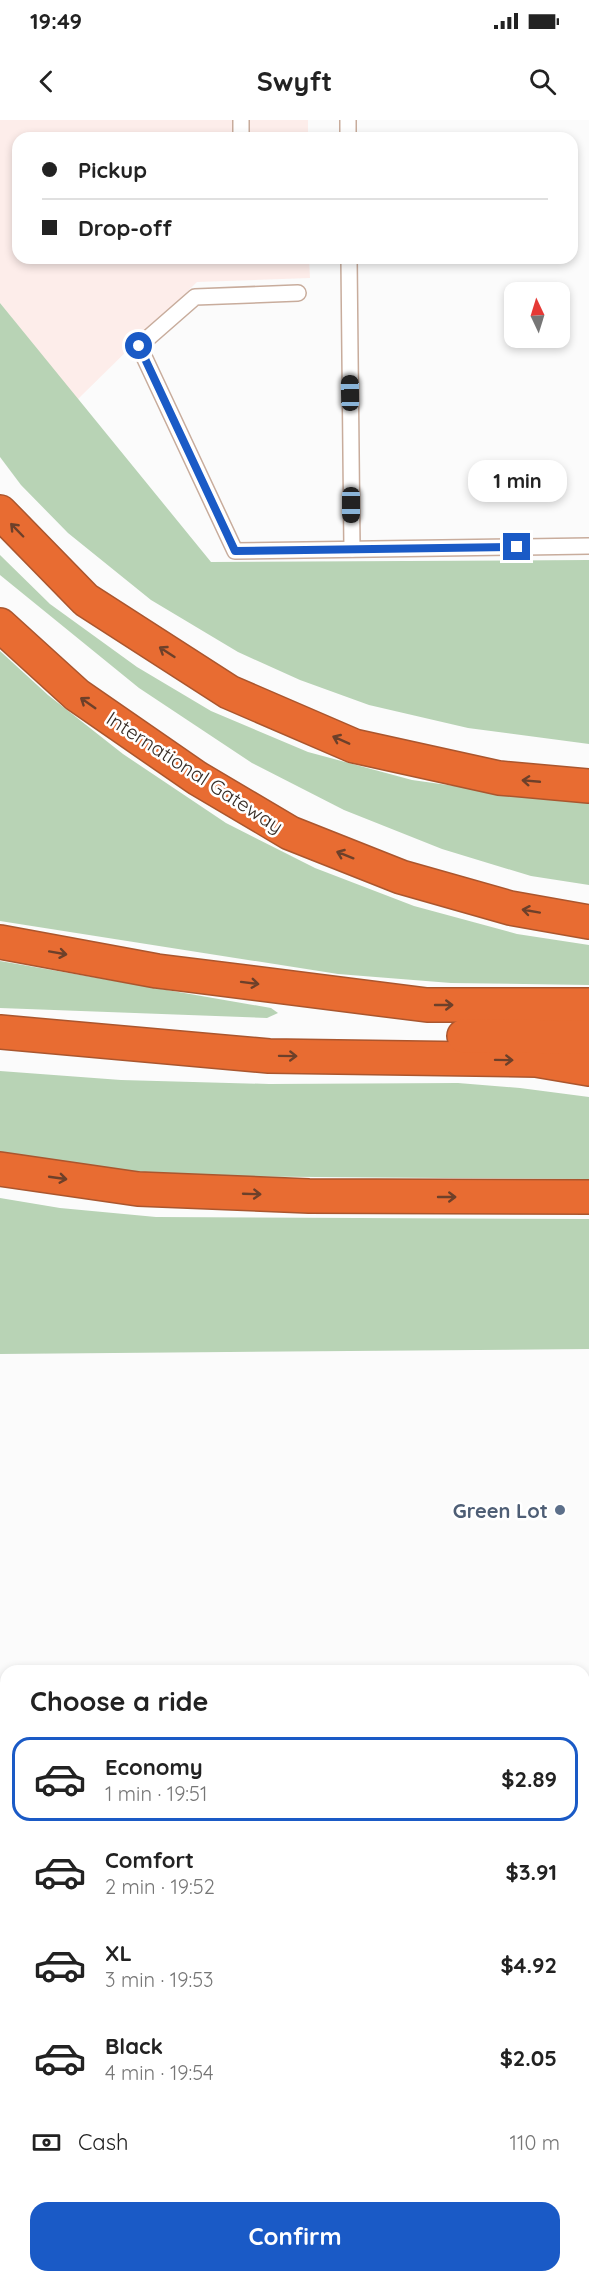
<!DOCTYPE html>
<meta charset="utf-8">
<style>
:root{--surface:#fff;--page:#f6f6f6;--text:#222;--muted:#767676;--line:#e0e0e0;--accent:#1a5ac6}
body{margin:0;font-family:Quicksand,sans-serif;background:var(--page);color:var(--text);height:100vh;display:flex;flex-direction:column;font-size:22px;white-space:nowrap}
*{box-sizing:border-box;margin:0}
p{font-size:20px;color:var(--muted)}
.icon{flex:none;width:33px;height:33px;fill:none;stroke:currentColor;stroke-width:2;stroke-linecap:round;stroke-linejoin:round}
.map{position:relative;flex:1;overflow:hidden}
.details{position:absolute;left:0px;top:1545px;width:590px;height:618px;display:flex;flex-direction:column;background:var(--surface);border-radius:18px 18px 0 0;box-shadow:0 3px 9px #0003}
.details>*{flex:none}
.banner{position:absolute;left:12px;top:12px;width:566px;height:132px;border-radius:18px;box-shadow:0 3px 9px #0003;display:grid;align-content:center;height:132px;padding:0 30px;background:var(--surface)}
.needle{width:39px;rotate:356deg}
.fabs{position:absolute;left:504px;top:162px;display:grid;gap:12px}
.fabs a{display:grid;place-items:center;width:66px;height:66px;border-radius:12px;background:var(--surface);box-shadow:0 3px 9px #0003;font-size:30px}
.end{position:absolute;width:27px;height:27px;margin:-14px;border:8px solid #1a5ac6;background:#fff;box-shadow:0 0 0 3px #fff}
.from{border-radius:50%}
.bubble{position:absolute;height:42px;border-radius:18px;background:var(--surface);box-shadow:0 3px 9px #0003;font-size:20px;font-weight:700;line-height:42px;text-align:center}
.car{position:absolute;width:18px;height:36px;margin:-18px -9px;border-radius:8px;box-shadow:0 0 4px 2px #0007;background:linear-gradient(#222 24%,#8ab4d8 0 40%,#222 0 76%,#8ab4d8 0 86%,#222 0)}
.banner b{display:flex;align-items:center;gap:21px;height:57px;font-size:22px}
.banner b+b{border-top:2px solid var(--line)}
.banner i{width:15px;height:15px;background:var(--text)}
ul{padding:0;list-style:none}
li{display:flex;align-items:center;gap:18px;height:84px;margin:0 12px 9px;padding:0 18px;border:3px solid transparent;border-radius:18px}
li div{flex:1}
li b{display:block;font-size:22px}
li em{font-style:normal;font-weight:700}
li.active{border-color:var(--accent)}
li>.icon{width:54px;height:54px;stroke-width:1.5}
h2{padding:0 30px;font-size:27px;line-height:72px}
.pay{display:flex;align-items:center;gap:15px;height:66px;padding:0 30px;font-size:22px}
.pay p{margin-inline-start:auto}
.primary-button{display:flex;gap:12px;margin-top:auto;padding:12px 30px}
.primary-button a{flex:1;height:69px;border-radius:18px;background:var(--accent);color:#fff;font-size:24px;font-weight:700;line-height:69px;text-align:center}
.status{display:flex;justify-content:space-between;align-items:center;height:42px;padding:0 30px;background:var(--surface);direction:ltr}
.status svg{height:16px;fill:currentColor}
header{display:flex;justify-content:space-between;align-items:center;height:78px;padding:0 30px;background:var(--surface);font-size:27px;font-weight:700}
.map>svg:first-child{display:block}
.commercial{fill:#fdedea}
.green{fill:#b8d3b5}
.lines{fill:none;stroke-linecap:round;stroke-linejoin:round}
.lane-casing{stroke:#c8ac9c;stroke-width:18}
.street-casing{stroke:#c8ac9c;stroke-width:32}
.highway-casing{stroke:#aa562e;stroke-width:36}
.lane{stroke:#fff;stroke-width:15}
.street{stroke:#fff;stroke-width:28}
.highway{stroke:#e86c32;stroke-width:33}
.oneway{stroke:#6d402a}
.route{stroke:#1a5ac6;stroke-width:8}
.service-dot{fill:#5c6f8a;stroke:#fff;stroke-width:2}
.labels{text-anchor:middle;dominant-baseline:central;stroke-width:5;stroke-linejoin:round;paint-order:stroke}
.street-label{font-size:20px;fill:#382d26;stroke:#fff}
.service-label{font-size:20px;font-weight:bold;fill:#4e5e75;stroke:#fff;text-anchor:end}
</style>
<div class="status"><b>19:49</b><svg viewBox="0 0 49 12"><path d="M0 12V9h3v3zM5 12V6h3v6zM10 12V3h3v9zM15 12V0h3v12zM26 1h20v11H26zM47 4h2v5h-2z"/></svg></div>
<header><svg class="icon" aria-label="back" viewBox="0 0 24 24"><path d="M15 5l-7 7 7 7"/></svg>Swyft<svg class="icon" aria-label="search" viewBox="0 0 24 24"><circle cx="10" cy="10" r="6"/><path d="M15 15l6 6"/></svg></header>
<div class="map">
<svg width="589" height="2163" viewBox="0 0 589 2163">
<rect width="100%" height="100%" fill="#fbfbfb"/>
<path class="commercial" d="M 0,0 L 308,0 L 308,18 L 18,18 L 18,138 L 309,138 L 310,158 L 197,162 L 77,280 L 0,183 Z"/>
<g class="green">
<path d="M 0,183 L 211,442 L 589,440 L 589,624 L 468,608 L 369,585 L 300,560 L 238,532 L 151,480 L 68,413 L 21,365 L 0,337 Z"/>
<path d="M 0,435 L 50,484 L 137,547 L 211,591 L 308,632 L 412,660 L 526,676 L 589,682 L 589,765 L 531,756 L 442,729 L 344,690 L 252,643 L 139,568 L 0,455 Z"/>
<path d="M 0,531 L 48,575 L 123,634 L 226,703 L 315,748 L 414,786 L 517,814 L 589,825 L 589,865 L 451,863 L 338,854 L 0,801 Z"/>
<path d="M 0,841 L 271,888 L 278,893 L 267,898 L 0,888 Z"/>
<path d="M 0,951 L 121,960 L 269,964 L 458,963 L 520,968 L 589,977 L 589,1059 L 167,1056 L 108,1049 L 15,1035 L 0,1032 Z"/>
<path d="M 0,1078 L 60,1088 L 156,1097 L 589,1099 L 589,1229 L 0,1234 Z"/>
<rect x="0" y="2058" width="6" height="51"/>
<path d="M 584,2147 L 589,2147 L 589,2163 L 0,2163 L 0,2156 L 6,2156 L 584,2157 Z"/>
</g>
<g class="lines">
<g class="lane-casing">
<g id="lane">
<path d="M 241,0 L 241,18"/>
<path d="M 348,0 L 348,18"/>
<path d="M 349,138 L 352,429"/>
<path d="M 298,173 L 195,177 L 139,226 L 235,431 L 589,426"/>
<path d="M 584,1648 L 589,1648"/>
<path d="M 584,1662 L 589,1676"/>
<path d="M 584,1870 L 589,1852"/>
<path d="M 584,1897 L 589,1888"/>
</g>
</g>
<g class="street-casing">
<g id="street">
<path d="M 584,2127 L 589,2127"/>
<path d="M 0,2133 L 6,2133"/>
</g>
</g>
<g class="highway-casing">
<g id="highway">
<path d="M 0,392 L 86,480 L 229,572 L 354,626 L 499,658 L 589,666"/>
<path d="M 0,505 L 77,575 L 197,658 L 290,713 L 401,757 L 510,788 L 589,802"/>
<path d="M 0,822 L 157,851 L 427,885 L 589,885"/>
<path d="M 0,912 L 269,936 L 536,940 L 589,949"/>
<path d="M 464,916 L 589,917"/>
<path d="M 0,1049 L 138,1069 L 309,1076 L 589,1077"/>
</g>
</g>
<use href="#lane" class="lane"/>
<use href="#street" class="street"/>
<use href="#highway" class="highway"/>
</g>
<defs><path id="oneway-shaft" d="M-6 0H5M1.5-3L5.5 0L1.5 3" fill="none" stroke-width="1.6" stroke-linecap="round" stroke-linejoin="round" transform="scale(1.5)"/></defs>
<g class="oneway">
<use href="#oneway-shaft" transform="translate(17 410) rotate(-134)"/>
<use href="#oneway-shaft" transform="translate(167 532) rotate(-147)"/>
<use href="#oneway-shaft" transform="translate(88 583) rotate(-145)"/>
<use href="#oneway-shaft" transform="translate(341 620) rotate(-156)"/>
<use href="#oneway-shaft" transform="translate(531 661) rotate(-175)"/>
<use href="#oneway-shaft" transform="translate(345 735) rotate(-158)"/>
<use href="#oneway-shaft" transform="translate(531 791) rotate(-170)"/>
<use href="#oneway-shaft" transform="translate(58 833) rotate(10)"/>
<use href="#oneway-shaft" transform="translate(250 863) rotate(7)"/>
<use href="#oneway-shaft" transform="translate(444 885)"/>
<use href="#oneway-shaft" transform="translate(288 936) rotate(1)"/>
<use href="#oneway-shaft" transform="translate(504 940) rotate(1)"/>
<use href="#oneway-shaft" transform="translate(58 1058) rotate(8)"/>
<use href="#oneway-shaft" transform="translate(252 1074) rotate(2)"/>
<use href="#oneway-shaft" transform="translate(447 1077)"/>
</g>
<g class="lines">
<path class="route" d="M 139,226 L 235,431 L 517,427"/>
</g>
<circle class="service-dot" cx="560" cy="1390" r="6"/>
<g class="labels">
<g class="street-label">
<text transform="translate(195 652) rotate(33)">International Gateway</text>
</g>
<g class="service-label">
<text x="548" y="1390">Green Lot</text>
</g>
</g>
</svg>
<div class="fabs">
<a><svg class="needle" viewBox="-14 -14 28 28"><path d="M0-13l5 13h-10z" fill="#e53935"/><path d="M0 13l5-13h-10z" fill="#767676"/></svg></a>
</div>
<i class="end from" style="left:139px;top:226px"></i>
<i class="end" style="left:517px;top:427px"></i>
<div class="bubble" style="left:468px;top:340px;width:99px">1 min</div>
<i class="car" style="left:350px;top:273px;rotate:359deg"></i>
<i class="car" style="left:351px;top:385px;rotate:180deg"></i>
<div class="banner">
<b><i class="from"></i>Pickup</b>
<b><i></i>Drop-off</b>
</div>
<section class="details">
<h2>Choose a ride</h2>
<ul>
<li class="active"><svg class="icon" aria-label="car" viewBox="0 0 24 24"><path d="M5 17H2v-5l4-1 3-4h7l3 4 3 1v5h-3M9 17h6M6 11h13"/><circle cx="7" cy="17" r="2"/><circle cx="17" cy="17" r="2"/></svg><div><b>Economy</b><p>1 min · 19:51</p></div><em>$2.89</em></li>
<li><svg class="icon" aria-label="car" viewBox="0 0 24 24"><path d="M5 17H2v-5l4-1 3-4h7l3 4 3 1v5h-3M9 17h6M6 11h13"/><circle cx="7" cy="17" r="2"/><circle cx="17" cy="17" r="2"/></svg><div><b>Comfort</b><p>2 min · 19:52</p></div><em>$3.91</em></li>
<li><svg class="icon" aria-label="car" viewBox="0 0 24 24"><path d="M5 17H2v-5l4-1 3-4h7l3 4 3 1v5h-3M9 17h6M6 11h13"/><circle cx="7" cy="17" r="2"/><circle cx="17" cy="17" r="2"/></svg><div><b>XL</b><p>3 min · 19:53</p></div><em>$4.92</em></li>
<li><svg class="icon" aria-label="car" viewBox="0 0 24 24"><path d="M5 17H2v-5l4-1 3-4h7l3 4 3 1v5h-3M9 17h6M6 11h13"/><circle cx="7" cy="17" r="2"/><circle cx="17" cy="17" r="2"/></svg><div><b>Black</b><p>4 min · 19:54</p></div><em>$2.05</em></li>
</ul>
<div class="pay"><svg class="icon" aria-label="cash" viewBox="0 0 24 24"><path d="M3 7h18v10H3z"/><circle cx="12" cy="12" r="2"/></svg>Cash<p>110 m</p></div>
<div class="primary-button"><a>Confirm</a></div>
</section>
</div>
